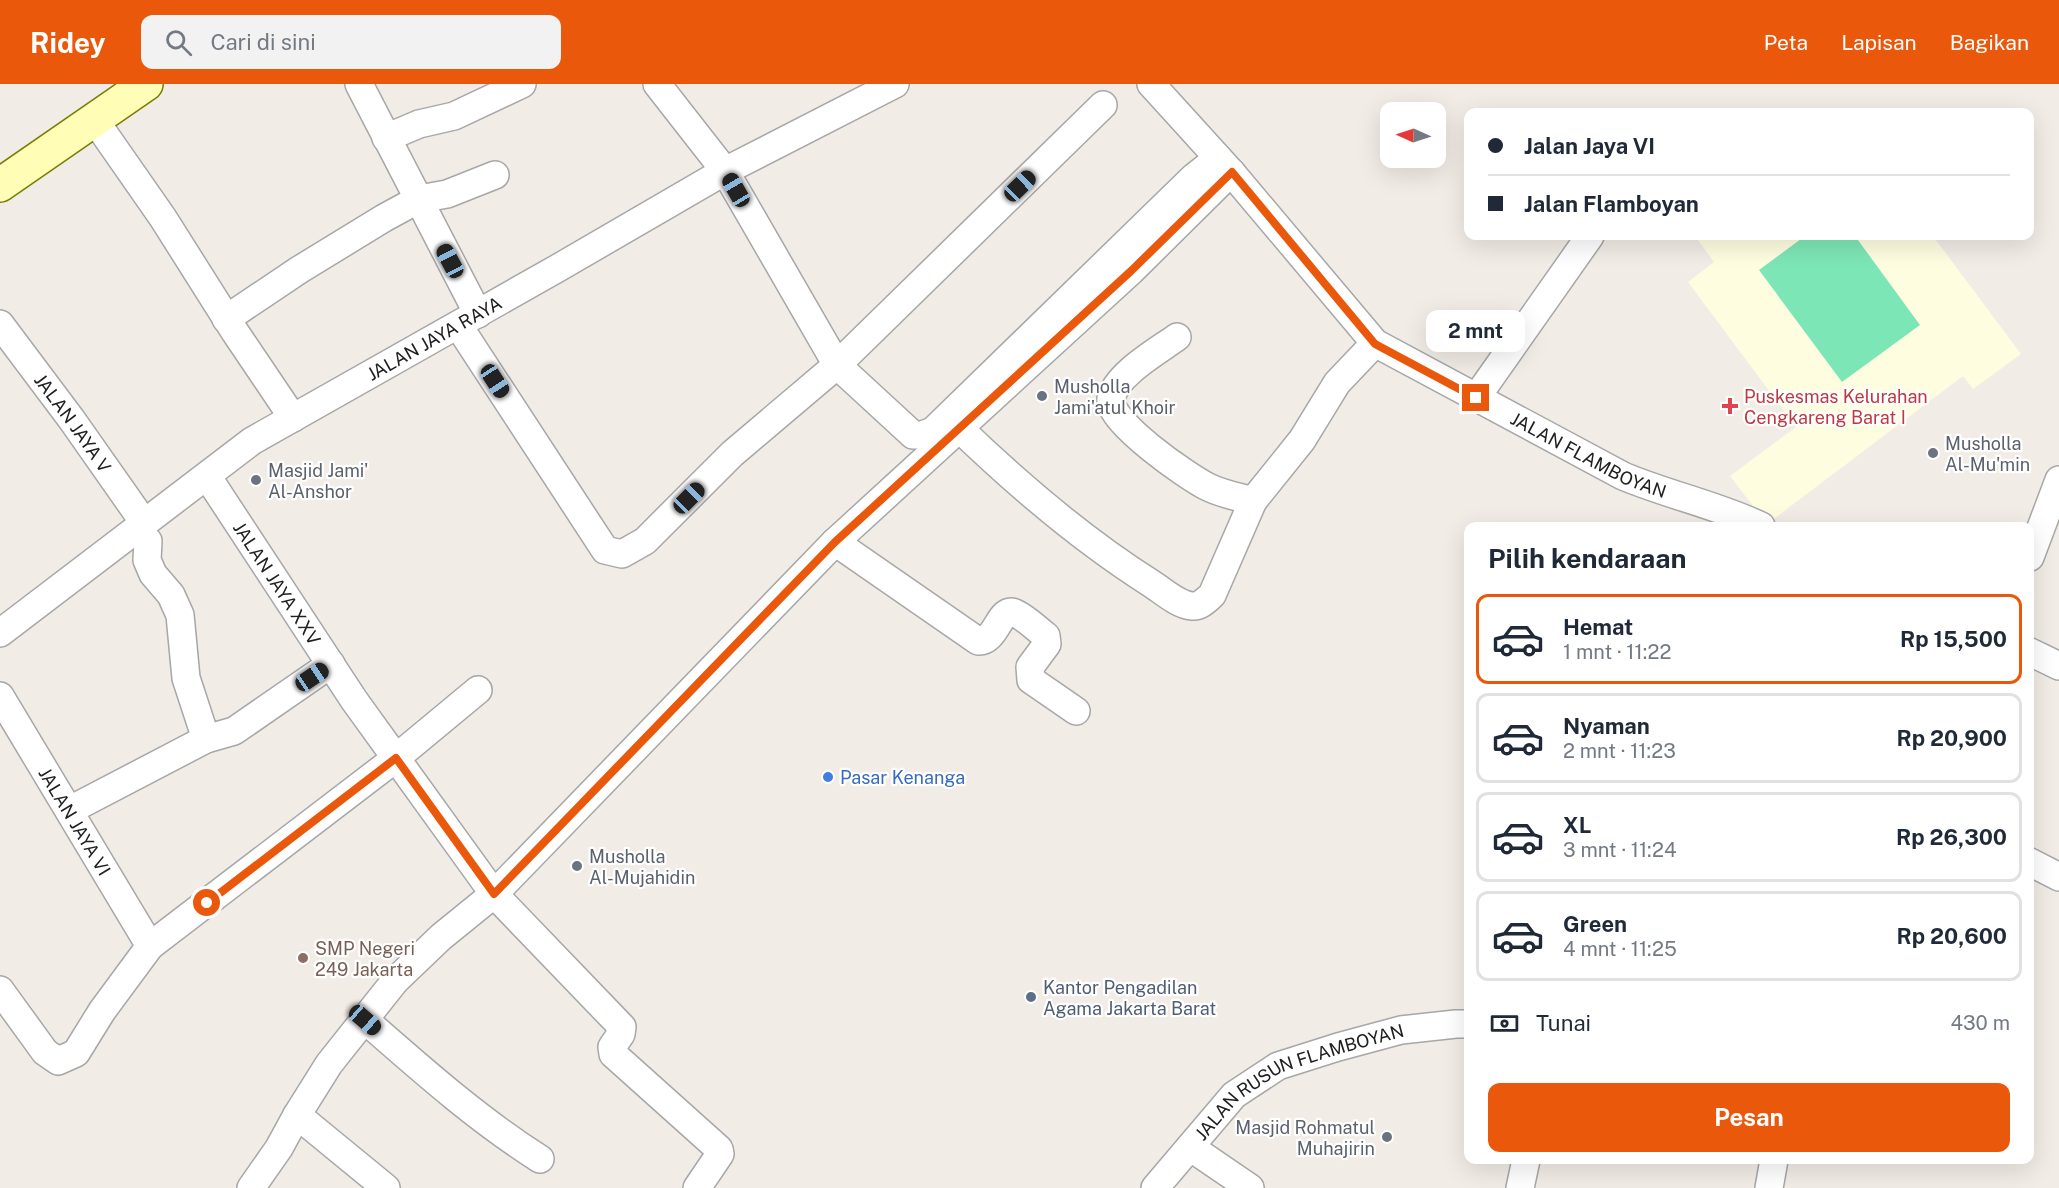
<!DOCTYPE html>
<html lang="id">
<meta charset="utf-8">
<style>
:root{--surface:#fff;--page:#f2f2f3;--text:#1f2937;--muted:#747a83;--line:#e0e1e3;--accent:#ea580c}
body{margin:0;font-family:"Public Sans",sans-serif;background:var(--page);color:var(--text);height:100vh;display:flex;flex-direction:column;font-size:22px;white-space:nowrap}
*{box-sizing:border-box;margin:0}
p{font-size:20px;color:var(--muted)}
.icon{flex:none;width:33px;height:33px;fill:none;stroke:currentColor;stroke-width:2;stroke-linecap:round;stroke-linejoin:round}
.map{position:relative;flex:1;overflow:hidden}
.drawer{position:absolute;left:1464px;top:438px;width:570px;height:642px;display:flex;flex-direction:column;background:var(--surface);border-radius:12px;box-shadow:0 6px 24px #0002}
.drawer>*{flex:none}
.banner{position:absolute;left:1464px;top:24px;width:570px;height:132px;border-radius:12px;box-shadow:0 6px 24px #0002;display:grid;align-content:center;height:132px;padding:0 24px;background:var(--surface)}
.needle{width:39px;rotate:273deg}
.controls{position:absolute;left:1380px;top:18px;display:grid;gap:12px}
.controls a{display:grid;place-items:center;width:66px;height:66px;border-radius:12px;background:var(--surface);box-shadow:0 6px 24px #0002;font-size:30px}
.end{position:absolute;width:27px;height:27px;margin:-14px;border:8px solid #ea580c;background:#fff;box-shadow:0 0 0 3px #fff}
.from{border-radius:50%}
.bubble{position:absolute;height:42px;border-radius:12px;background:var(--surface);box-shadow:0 6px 24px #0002;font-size:20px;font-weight:700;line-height:42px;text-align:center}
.car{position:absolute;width:18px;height:36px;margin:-18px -9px;border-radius:8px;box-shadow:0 0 4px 2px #0007;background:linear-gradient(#222 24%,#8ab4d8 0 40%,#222 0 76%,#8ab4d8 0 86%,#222 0)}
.banner b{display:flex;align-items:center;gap:21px;height:57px;font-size:22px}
.banner b+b{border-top:2px solid var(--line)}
.banner i{width:15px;height:15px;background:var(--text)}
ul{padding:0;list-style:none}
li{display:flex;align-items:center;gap:18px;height:90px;margin:0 12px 9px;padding:0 12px;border:3px solid var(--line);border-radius:12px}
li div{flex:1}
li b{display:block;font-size:22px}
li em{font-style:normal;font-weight:700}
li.active{border-color:var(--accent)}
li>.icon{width:54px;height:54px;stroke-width:1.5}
h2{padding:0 24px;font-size:27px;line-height:72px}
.pay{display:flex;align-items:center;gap:15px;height:66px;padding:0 24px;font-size:22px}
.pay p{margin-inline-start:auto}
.button{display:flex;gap:12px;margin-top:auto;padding:12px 24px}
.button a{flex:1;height:69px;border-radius:12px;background:var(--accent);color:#fff;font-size:24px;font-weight:700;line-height:69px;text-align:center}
header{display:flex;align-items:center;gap:36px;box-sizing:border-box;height:84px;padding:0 30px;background:var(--accent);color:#fff}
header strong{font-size:28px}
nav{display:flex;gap:33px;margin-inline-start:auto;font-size:21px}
.search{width:420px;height:54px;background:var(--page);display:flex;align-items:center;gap:15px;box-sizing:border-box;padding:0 21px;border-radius:12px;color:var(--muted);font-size:22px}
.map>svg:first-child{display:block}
.education{fill:#fffde0}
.pitch{fill:#7de6b6}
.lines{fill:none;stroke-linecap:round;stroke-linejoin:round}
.street-casing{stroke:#a7a7a7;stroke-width:30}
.secondary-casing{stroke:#787d00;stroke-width:36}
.street{stroke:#fff;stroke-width:27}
.secondary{stroke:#fffdb6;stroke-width:33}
.route{stroke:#ea580c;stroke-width:8}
.worship-dot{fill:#6b7280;stroke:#fff;stroke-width:2}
.health-dot{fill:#e0444e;stroke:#fff;stroke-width:2}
.shop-dot{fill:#3f7fe0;stroke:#fff;stroke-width:2}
.education-dot{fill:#8d6e63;stroke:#fff;stroke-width:2}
.service-dot{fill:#5c6f8a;stroke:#fff;stroke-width:2}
.labels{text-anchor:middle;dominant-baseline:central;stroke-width:4.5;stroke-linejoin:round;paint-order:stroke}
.street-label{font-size:18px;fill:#202020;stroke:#fff}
.worship-label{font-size:18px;fill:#5b616d;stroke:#fff;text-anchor:start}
.health-label{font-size:18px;fill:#be3a42;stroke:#fff;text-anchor:start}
.shop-label{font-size:18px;fill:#366cbe;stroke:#fff;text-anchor:start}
.education-label{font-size:18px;fill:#785e54;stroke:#fff;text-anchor:start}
.service-label{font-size:18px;fill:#4e5e75;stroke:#fff;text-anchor:start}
</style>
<header>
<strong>Ridey</strong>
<div class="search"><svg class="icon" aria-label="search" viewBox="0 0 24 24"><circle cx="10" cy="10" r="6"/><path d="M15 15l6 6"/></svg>Cari di sini</div>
<nav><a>Peta</a><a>Lapisan</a><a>Bagikan</a></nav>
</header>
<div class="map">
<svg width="2059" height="1104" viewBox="0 0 2059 1104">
<rect width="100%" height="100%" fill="#f1ece5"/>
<path class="education" d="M 1695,152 L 1933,152 L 2021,270 L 1973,305 L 1963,292 L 1767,440 L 1730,392 L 1796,343 L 1688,198 L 1714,178 Z"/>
<path class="pitch" d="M 1805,152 L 1855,152 L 1920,241 L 1842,298 L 1759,186 Z"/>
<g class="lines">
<g class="street-casing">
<g id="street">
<path d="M 359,0 L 478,230"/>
<path d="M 657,0 L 725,87 L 837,281 L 1103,21"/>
<path id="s1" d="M 1151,0 L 1231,88 L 1375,259 L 1623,392 C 1668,411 1717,421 1761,442"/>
<path d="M 94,35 L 163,134 L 235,248 L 293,334"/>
<path d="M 386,54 L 419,40 L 454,32 L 522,0"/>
<path d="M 226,235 L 299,186 L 384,134 L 419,115 L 447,110 L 495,91"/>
<path id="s2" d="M 0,240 L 72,336 L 145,440"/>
<path d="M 458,241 L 605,466 L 622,470 L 645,457 L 732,370 L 837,281 L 913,351 L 922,351 L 933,347 L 1194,93 L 1218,74"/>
<path d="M 1177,253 C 1158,267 1115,291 1111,315 C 1107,337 1189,394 1208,403 C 1222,410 1239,413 1253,417"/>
<path d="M 1476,314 L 1590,152"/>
<path d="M 959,344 C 1019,402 1081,455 1152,500 C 1163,507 1178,521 1192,522 C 1200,523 1206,516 1212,511 L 1253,417 L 1302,356 L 1337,299 L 1375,259"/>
<path id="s3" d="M 207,392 L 354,616 L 494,810 L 622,943 L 621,950 L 612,963 L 613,970 L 719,1065 L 720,1070 L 697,1104"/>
<path d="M 148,457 L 147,476 L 153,490 L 171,511 L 180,531 L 186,594 L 206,655 L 234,647 L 331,580"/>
<path d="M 835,458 L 978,557 C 997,558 999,522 1015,529 C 1026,534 1037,545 1046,552 L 1047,560 L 1030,583 L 1031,596 L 1076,627"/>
<path d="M 2030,473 L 2059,396"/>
<path id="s4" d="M 0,549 L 252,357 L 558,184 L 725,87 L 895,0"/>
<path d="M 2030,568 L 2059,582"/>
<path id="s5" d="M 0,612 L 150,862 L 102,927 L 76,969 L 58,977 L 45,968 L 0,906"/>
<path d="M 70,726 L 206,655"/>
<path d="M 2030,778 L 2059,793"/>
<path d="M 150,862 L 396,674 L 478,606"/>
<path d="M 365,936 C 421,985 477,1035 540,1075"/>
<path d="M 297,1031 L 386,1104"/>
<path d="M 1190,1063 L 1250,1104"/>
<path d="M 251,1104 L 279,1064 L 297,1031 L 329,980 L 395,897 L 441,853 L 494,810 L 835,458 L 1131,187 L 1231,88"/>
<path id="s6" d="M 1155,1104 L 1234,1011 L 1278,982 L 1338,963 L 1401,946 L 1456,940 L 1468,940"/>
<path d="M 1520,1104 L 1526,1076"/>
<path d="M 1769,1104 L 1774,1076"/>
</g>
</g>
<g class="secondary-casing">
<path id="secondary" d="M 0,101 L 146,0"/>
</g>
<use href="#street" class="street"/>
<use href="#secondary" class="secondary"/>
</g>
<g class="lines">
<path class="route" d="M 207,819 L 396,674 L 494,810 L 835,458 L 1131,187 L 1232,88 L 1375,260 L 1476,314"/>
</g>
<g class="worship-dot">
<circle cx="1042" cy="312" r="6"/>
<circle cx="1933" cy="369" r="6"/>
<circle cx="256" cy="396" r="6"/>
<circle cx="577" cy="782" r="6"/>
<circle cx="1387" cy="1053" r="6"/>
</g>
<path class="health-dot" d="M1727 313h6v6h6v6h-6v6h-6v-6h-6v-6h6z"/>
<circle class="shop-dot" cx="828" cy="693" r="6"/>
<circle class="education-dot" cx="303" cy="874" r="6"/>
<circle class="service-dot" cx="1031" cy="913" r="6"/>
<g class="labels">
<g class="street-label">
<text stroke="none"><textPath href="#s4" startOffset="526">JALAN JAYA RAYA</textPath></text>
<text stroke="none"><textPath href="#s2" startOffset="123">JALAN JAYA V</textPath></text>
<text stroke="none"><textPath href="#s1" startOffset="584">JALAN FLAMBOYAN</textPath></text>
<text stroke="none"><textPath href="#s3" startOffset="128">JALAN JAYA XXV</textPath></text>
<text stroke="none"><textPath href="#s5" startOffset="146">JALAN JAYA VI</textPath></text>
<text stroke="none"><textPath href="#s6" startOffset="186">JALAN RUSUN FLAMBOYAN</textPath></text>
</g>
<g class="worship-label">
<text x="1054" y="302">Musholla<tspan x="1054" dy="21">Jami'atul Khoir</tspan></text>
<text x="1945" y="359">Musholla<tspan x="1945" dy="21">Al-Mu'min</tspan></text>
<text x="268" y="386">Masjid Jami'<tspan x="268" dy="21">Al-Anshor</tspan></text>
<text x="589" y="772">Musholla<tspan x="589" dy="21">Al-Mujahidin</tspan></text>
<text x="1375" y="1043" text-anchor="end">Masjid Rohmatul<tspan x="1375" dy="21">Muhajirin</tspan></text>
</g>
<g class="health-label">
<text x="1744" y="312">Puskesmas Kelurahan<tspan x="1744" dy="21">Cengkareng Barat I</tspan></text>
</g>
<g class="shop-label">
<text x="840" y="693">Pasar Kenanga</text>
</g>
<g class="education-label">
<text x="315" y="864">SMP Negeri<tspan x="315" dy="21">249 Jakarta</tspan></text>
</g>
<g class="service-label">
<text x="1043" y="903">Kantor Pengadilan<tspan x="1043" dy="21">Agama Jakarta Barat</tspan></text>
</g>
</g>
</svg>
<div class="controls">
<a><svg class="needle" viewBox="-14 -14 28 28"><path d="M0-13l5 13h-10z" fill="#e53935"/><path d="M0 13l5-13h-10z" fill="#747a83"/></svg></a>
</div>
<i class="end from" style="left:207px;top:819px"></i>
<i class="end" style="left:1476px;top:314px"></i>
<div class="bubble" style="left:1426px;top:226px;width:99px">2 mnt</div>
<i class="car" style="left:1020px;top:102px;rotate:46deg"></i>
<i class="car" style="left:736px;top:106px;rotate:330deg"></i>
<i class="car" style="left:450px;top:177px;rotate:332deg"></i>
<i class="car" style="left:495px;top:297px;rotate:147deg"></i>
<i class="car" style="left:689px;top:414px;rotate:45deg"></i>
<i class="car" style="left:312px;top:593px;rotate:56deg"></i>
<i class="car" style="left:365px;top:936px;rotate:131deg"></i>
<div class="banner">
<b><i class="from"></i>Jalan Jaya VI</b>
<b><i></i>Jalan Flamboyan</b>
</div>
<section class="drawer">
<h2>Pilih kendaraan</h2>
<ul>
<li class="active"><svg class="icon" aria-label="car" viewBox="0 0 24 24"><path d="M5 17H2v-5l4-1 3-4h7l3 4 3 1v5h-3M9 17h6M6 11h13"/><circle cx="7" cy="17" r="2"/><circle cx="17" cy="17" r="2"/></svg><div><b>Hemat</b><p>1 mnt · 11:22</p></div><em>Rp 15,500</em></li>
<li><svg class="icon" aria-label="car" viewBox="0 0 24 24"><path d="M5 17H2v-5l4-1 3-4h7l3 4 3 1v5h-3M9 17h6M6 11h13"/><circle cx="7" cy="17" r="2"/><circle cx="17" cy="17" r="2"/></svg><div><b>Nyaman</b><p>2 mnt · 11:23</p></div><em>Rp 20,900</em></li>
<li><svg class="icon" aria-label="car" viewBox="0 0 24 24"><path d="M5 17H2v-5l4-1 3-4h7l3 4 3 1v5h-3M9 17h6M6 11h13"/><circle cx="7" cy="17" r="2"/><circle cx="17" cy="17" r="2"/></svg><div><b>XL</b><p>3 mnt · 11:24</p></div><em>Rp 26,300</em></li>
<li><svg class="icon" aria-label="car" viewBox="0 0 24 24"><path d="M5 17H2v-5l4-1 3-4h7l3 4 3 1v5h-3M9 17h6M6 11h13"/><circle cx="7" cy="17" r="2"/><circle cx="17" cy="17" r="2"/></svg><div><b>Green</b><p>4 mnt · 11:25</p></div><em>Rp 20,600</em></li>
</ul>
<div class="pay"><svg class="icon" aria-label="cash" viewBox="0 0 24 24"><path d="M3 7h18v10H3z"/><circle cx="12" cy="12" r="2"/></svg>Tunai<p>430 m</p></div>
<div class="button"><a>Pesan</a></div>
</section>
</div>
